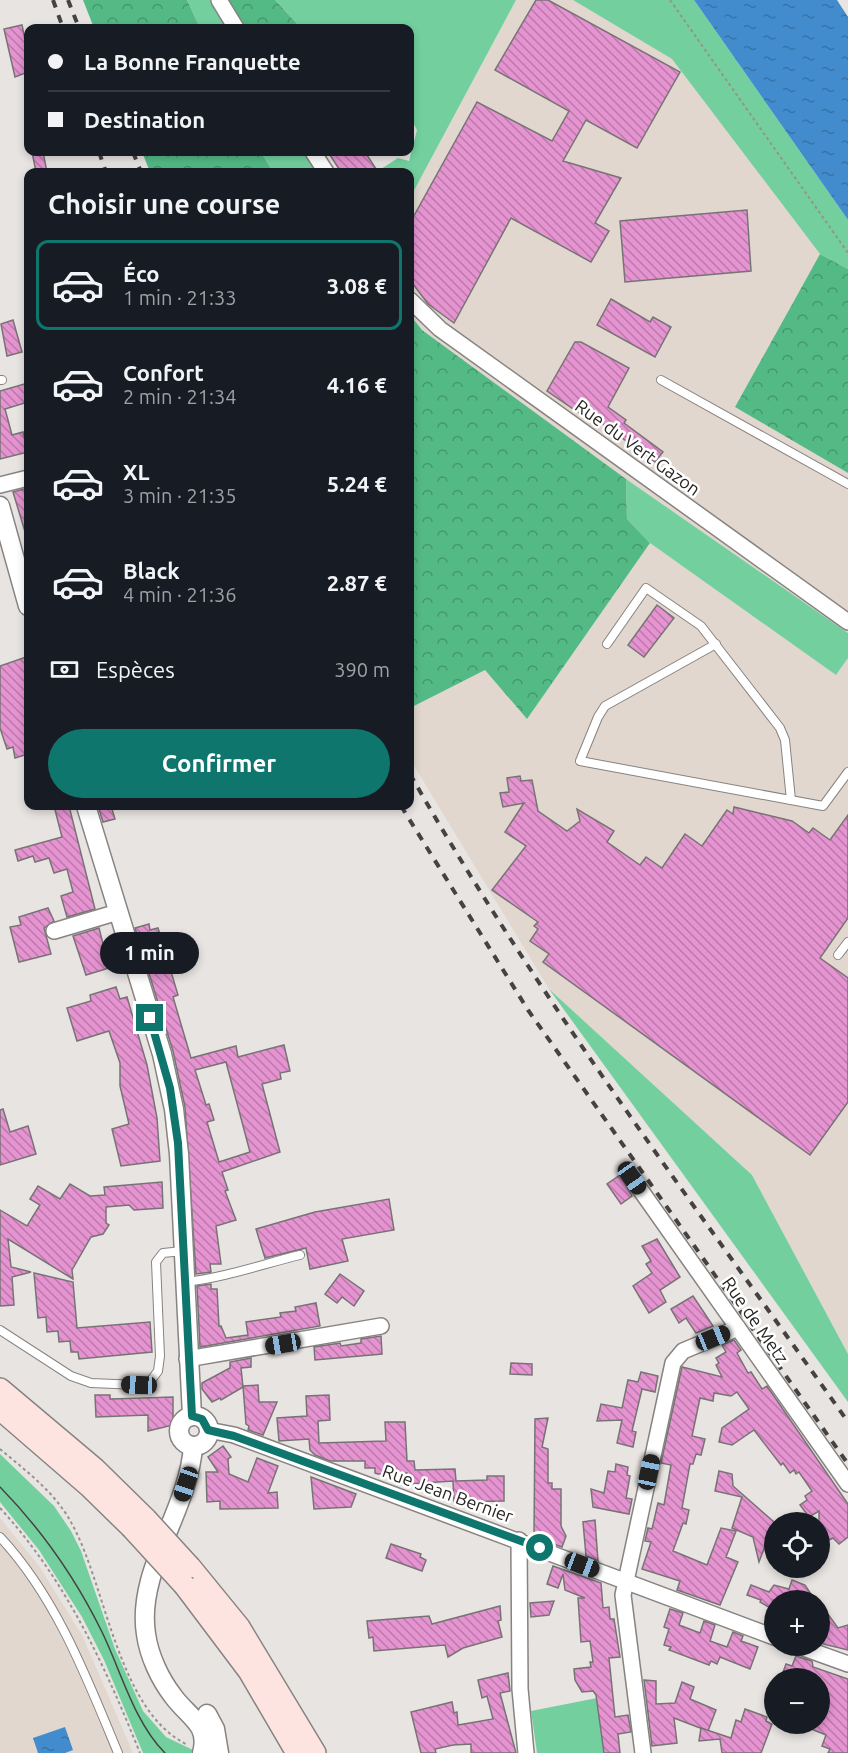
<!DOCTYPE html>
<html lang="fr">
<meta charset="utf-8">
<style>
:root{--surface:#171b24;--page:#20242c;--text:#f1f3f6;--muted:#9ea1a6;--line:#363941;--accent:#0f766e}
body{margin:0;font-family:Ubuntu,sans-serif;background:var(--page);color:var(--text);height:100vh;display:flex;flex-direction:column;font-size:22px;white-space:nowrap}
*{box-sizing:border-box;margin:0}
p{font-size:20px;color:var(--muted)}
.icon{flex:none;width:33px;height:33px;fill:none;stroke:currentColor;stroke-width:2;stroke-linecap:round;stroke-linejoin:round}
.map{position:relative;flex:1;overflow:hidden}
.sheet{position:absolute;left:24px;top:168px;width:390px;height:642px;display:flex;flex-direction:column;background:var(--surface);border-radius:12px;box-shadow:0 3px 9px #0003}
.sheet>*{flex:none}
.hud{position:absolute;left:24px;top:24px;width:390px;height:132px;border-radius:12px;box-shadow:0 3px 9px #0003;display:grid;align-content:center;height:132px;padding:0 24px;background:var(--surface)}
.tools{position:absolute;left:764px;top:1512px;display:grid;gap:12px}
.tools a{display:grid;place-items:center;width:66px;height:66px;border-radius:50%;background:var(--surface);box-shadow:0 3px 9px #0003;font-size:30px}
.end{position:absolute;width:27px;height:27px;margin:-14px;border:8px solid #0f766e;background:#fff;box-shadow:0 0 0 3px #fff}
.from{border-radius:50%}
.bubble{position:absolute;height:42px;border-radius:21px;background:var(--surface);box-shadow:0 3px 9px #0003;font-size:20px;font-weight:600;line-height:42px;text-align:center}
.car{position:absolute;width:18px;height:36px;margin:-18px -9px;border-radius:8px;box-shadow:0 0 4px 2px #0007;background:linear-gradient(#222 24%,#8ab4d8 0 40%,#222 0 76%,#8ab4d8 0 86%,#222 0)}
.hud b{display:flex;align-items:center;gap:21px;height:57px;font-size:22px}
.hud b+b{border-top:2px solid var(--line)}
.hud i{width:15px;height:15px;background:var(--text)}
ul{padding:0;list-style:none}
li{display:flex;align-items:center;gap:18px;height:90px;margin:0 12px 9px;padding:0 12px;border:3px solid transparent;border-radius:12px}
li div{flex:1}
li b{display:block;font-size:22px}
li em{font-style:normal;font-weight:600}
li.selected{border-color:var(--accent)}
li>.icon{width:54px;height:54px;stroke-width:1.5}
h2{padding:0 24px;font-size:27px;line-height:72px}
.pay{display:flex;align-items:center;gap:15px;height:66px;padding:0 24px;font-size:22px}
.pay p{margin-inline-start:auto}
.action{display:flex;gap:12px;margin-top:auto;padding:12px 24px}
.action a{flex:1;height:69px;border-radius:36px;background:var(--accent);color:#fff;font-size:24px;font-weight:600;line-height:69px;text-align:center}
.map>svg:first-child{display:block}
.built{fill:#e1d7cf}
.grass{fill:#73d09e}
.forest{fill:url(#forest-crowns)}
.water{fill:url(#water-ripples)}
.building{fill:url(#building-back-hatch);stroke:#777375;stroke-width:1.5;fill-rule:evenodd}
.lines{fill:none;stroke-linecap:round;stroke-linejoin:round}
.service-casing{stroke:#878380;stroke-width:10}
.minor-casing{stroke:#878380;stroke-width:18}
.tertiary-casing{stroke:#878380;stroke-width:21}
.secondary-casing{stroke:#878380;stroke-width:24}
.path{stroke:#959290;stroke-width:2;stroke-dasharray:3 3;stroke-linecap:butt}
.service{stroke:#fff;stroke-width:8}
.minor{stroke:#fff;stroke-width:15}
.tertiary{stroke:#fff;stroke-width:18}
.secondary{stroke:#fee4e0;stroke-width:21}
.tram{stroke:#454241;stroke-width:1.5}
.rail{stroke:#454241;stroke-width:4;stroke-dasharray:8 8;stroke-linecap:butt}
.secondary-bridge-casing{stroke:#878380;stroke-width:24;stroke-linecap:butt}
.secondary-bridge{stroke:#fee4e0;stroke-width:21}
.route{stroke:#0f766e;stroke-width:8}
.labels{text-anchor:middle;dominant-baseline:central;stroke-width:5;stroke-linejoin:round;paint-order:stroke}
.street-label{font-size:18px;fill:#292726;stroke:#fff}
</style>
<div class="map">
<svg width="848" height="1753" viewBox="0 0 848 1753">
<defs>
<pattern id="forest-crowns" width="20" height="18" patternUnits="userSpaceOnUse" patternTransform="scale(1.5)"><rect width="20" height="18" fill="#53ba86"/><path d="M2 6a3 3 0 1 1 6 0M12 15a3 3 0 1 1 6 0" fill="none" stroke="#45976d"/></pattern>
<pattern id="water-ripples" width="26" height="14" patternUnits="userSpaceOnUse" patternTransform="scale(1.5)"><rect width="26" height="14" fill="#428cce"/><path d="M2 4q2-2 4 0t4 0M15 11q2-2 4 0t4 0" fill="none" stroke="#3772a7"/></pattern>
<pattern id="building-back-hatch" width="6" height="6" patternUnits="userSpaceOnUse" patternTransform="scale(1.5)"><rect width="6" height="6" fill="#e694d1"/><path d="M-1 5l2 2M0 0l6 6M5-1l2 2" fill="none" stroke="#ba79a9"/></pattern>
</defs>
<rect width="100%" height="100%" fill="#e8e4e1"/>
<g class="built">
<path d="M 516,0 L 573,0 L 672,59 L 820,254 L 735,407 L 848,473 L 848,633 L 626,479 L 422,330 L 410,315 L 410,198 Z"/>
<path d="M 650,543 L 836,675 L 848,658 L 848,1354 L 752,1175 L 549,989 L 410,759 L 410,708 L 485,669 L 527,719 Z"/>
<path d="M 0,1518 L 39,1566 L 82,1635 L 133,1753 L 0,1753 Z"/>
</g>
<g class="grass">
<path d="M 187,0 L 214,0 L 229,28 L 200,28 Z"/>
<path d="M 275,0 L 516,0 L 410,198 L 410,172 L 383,172 L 381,169 L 398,158 L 409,161 L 417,130 L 410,117 L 410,28 L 301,28 Z"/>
<path d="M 573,0 L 694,0 L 848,220 L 848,269 L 820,254 L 672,59 Z"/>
<path d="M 261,152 L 305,152 L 317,172 L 273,172 Z"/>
<path d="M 626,479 L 848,633 L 848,658 L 836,675 L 650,543 L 627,519 Z"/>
<path d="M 549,989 L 752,1175 L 848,1354 L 848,1402 Z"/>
<path d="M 0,1454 L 54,1506 L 71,1531 L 81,1551 L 115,1649 L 143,1711 L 166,1737 L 193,1750 L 191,1753 L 143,1753 L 104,1660 L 82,1617 L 39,1550 L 0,1502 Z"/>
<path d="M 597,1698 L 604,1753 L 537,1753 L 531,1711 Z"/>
</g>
<g class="forest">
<path d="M 83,0 L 187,0 L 200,28 L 94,28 Z"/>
<path d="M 214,0 L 275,0 L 301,28 L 229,28 Z"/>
<path d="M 142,152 L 261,152 L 273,172 L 150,172 Z"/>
<path d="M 820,254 L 848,269 L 848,473 L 735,407 Z"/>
<path d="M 410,315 L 422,330 L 626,479 L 627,519 L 650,543 L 527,719 L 485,670 L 410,708 Z"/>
</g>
<g class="water">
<path d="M 694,0 L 837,0 L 848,17 L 848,220 Z"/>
<path d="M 65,1727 L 73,1750 L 65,1753 L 38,1753 L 33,1738 Z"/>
</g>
<g class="building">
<path d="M 536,0 L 548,0 L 680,72 L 637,148 L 586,120 L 563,161 L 621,178 L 595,223 L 609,231 L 591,262 L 511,218 L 454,323 L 428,304 L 410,280 L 410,223 L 477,102 L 552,141 L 569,111 L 495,70 Z"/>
<path d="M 22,25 L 28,54 L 28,72 L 15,77 L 4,29 Z"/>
<path d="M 32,152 L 43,152 L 47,172 L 36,172 Z"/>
<path d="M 328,152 L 365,152 L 378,172 L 341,172 Z"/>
<path d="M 747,210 L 751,271 L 625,282 L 620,221 Z"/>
<path d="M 611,299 L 650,322 L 653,317 L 671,327 L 655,357 L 597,325 Z"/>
<path d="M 13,320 L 22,352 L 7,356 L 1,324 Z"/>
<path d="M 575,342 L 581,342 L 629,368 L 608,407 L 626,420 L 624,423 L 663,452 L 655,462 L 600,422 L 598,426 L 547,391 Z"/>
<path d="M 28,383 L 28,402 L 5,409 L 12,435 L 23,432 L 28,452 L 0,459 L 0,391 Z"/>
<path d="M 28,488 L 28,534 L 26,535 L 13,492 Z"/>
<path d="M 657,605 L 674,618 L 644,657 L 628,645 Z"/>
<path d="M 26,657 L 28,754 L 15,758 L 13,747 L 7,749 L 0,728 L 0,666 Z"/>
<path d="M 520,776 L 521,781 L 532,780 L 538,811 L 567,831 L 580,821 L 577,809 L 614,831 L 607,842 L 640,865 L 646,857 L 662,868 L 685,834 L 702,846 L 727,810 L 733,814 L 734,807 L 792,821 L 809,833 L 813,828 L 830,840 L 848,815 L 848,918 L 820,958 L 848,978 L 848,1102 L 810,1155 L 543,962 L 549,954 L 530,941 L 538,929 L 534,926 L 538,922 L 492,890 L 526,846 L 505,832 L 524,803 L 503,807 L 500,793 L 509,792 L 507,778 Z"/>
<path d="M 54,806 L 69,806 L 95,909 L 67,917 L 61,896 L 73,892 L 67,869 L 54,873 L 49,858 L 35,862 L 33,856 L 18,861 L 15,850 L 62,837 Z"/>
<path d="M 98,806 L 111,806 L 115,819 L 103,822 Z"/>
<path d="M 48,908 L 54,921 L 44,928 L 51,954 L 19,962 L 10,927 L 21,925 L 19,917 Z"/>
<path d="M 149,924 L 150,930 L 158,928 L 178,995 L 173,997 L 191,1058 L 236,1046 L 238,1057 L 284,1045 L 290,1071 L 280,1073 L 281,1079 L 262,1084 L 280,1152 L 222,1172 L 228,1190 L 225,1191 L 236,1220 L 216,1226 L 221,1264 L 210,1264 L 211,1272 L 196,1274 L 185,1107 L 173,1051 L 135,928 ZM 226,1062 L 250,1152 L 219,1162 L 207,1122 L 214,1120 L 209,1104 L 206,1105 L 195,1070 Z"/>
<path d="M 99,928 L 109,968 L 86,975 L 73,936 Z"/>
<path d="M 116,987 L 120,999 L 127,997 L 147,1065 L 157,1118 L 160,1161 L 121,1166 L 112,1129 L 129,1124 L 120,1086 L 120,1063 L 109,1031 L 77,1041 L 67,1008 L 91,1001 L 90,995 Z"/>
<path d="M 3,1109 L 10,1132 L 28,1126 L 36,1154 L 0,1165 L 0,1110 Z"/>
<path d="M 620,1175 L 632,1196 L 621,1204 L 607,1184 Z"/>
<path d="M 162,1182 L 163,1208 L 134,1210 L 129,1205 L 106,1207 L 106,1223 L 109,1225 L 103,1234 L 91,1237 L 72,1270 L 73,1279 L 8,1239 L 11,1267 L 31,1272 L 12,1277 L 14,1305 L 0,1306 L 0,1210 L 27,1226 L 40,1205 L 30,1199 L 38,1186 L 60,1199 L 70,1184 L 90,1196 L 105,1195 L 104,1187 Z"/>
<path d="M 389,1199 L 394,1230 L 342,1239 L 348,1261 L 310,1269 L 306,1248 L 265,1258 L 256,1229 L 315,1212 Z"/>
<path d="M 657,1239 L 680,1277 L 660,1290 L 666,1302 L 649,1313 L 633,1286 L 652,1273 L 646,1264 L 651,1261 L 642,1246 Z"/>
<path d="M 34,1273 L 73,1282 L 77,1328 L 150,1322 L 152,1352 L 79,1359 L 78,1352 L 71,1352 L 70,1341 L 59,1342 L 58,1331 L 47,1332 L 46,1317 L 38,1318 Z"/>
<path d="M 340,1274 L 364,1291 L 354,1306 L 342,1297 L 337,1303 L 325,1294 Z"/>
<path d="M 211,1284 L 211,1289 L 217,1289 L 219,1326 L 221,1326 L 226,1338 L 248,1335 L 246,1322 L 281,1317 L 280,1313 L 296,1311 L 295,1307 L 316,1303 L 320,1326 L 200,1347 L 197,1286 Z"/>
<path d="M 693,1296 L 713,1326 L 696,1333 L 686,1318 L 679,1323 L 671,1309 Z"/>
<path d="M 381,1336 L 382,1354 L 315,1360 L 314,1347 L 340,1343 L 341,1346 L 361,1343 L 361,1339 Z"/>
<path d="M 734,1340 L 741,1350 L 737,1353 L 748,1373 L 751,1372 L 762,1389 L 767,1386 L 848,1504 L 848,1537 L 839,1544 L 833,1538 L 829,1540 L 819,1526 L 819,1511 L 809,1517 L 800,1505 L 807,1500 L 805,1496 L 812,1491 L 799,1472 L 796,1474 L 794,1470 L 790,1473 L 783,1463 L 781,1465 L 754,1430 L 732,1445 L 719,1442 L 722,1428 L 749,1409 L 737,1392 L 731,1396 L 714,1393 L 713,1401 L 700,1398 L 692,1436 L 705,1439 L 701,1455 L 696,1454 L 693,1464 L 690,1464 L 682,1508 L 689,1510 L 686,1524 L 683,1523 L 673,1551 L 707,1565 L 721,1528 L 736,1531 L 726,1557 L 738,1562 L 720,1605 L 677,1590 L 680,1581 L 642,1569 L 651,1542 L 645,1541 L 648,1528 L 652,1529 L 658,1503 L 664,1505 L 671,1465 L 661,1463 L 682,1367 L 722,1377 L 716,1365 L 719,1363 L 716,1358 L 726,1352 L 722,1345 Z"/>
<path d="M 251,1358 L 251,1367 L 241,1368 L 243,1387 L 221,1400 L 220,1398 L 212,1402 L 202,1389 L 202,1383 L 230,1368 L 230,1362 Z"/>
<path d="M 511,1363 L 532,1364 L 532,1375 L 510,1374 Z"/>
<path d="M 641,1372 L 658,1376 L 655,1392 L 642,1389 L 632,1431 L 636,1432 L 633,1447 L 617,1443 L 622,1420 L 597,1421 L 601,1404 L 622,1408 L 628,1380 L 638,1382 Z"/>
<path d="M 258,1385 L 259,1402 L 277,1402 L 263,1435 L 248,1430 L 249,1426 L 246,1424 L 243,1386 Z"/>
<path d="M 95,1395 L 110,1395 L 110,1399 L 173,1397 L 173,1425 L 148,1431 L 148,1415 L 96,1417 Z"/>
<path d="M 329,1395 L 330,1420 L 318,1421 L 319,1443 L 386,1441 L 385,1422 L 405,1422 L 407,1461 L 414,1461 L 415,1470 L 455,1469 L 456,1481 L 487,1480 L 487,1476 L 504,1476 L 504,1501 L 454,1502 L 453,1481 L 408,1484 L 407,1473 L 378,1474 L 375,1473 L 375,1468 L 365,1468 L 365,1461 L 330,1461 L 315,1455 L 310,1450 L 309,1439 L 279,1441 L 277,1418 L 307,1416 L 306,1396 Z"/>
<path d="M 548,1418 L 542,1447 L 548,1449 L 548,1483 L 552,1483 L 552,1489 L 561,1489 L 561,1526 L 566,1536 L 562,1547 L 534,1537 L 535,1419 Z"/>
<path d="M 223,1446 L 231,1457 L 228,1459 L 229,1474 L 248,1482 L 257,1458 L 278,1466 L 268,1493 L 277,1492 L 278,1508 L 220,1509 L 220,1501 L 207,1502 L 206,1472 L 218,1472 L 208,1457 Z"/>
<path d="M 616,1464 L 628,1467 L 627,1475 L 630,1476 L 626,1498 L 632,1499 L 629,1514 L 593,1507 L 591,1489 L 604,1493 L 608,1471 L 615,1472 Z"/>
<path d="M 719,1471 L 732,1474 L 733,1486 L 774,1522 L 759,1562 L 753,1537 L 732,1528 L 742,1497 L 715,1491 Z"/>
<path d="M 311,1477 L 356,1494 L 351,1507 L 314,1509 Z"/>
<path d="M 595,1520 L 598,1561 L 586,1556 L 583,1522 Z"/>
<path d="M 391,1544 L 421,1554 L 420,1557 L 426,1560 L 422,1571 L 386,1558 Z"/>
<path d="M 553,1566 L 601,1583 L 603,1608 L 609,1607 L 610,1619 L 614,1619 L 620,1657 L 609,1658 L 615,1717 L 628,1715 L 631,1732 L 618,1734 L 620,1753 L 604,1753 L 596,1695 L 593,1691 L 582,1692 L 575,1680 L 574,1669 L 591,1667 L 590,1662 L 593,1662 L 590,1641 L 581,1642 L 578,1598 L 585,1598 L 565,1590 L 563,1574 L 558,1588 L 547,1584 Z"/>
<path d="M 792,1580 L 805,1585 L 815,1600 L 773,1600 L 770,1608 L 760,1602 L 761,1600 L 747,1595 L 751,1585 L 769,1592 L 774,1585 L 789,1589 Z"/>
<path d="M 554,1601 L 549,1615 L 531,1617 L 530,1603 Z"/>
<path d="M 819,1602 L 838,1628 L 848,1625 L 848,1650 L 819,1643 Z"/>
<path d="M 500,1606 L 501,1620 L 498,1621 L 502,1637 L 463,1648 L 448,1657 L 445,1645 L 374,1651 L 373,1637 L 369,1638 L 367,1621 L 429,1616 L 432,1624 Z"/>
<path d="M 670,1609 L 683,1613 L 679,1625 L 700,1633 L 704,1621 L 715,1625 L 710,1641 L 727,1647 L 733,1632 L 743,1636 L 741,1641 L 758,1647 L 750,1669 L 720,1657 L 717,1664 L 711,1661 L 709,1665 L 669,1650 L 671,1647 L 664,1645 L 669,1629 L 664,1627 Z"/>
<path d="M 796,1656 L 812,1661 L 813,1667 L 848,1679 L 848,1753 L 828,1753 L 830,1749 L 822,1746 L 826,1735 L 799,1724 L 819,1724 L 819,1678 L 791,1678 L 782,1675 L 786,1664 L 792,1666 Z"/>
<path d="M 508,1673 L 510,1691 L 500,1693 L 516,1753 L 471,1753 L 471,1744 L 453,1745 L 435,1749 L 436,1753 L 421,1753 L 411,1712 L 452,1702 L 454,1713 L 457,1712 L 458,1725 L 493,1719 L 487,1696 L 482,1698 L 478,1680 Z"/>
<path d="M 644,1680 L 656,1681 L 656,1704 L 675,1703 L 682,1682 L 694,1687 L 690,1699 L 716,1710 L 708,1731 L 674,1718 L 677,1743 L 652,1746 Z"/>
<path d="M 745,1709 L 767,1717 L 766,1721 L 772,1724 L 761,1753 L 722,1753 L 720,1739 L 699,1741 L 701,1728 L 731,1738 L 736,1720 L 741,1722 Z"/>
</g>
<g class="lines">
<g class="service-casing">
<g id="service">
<path d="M 0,380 L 2,380"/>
<path d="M 661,380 L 848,484"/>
<path d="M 607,644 L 646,588 L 701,626 L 780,728 L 785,740 L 791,800"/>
<path d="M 716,644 L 605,706 L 598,717 L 580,761 L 823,806 L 848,772"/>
<path d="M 838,955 L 848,942"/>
<path d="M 185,1282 C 223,1278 263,1264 300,1255"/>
<path d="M 0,1330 L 71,1376 L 91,1383 L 139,1385 L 149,1383 L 158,1371 L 160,1356 L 156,1262 L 163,1253 L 183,1251"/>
<path d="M 0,1537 C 56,1597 87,1678 118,1753"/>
</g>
</g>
<g class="minor-casing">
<g id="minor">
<path d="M 219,0 L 236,28"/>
<path d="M 313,152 L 326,172"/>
<path d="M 410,300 L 440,329 L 848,622"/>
<path d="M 0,485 L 28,478"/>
<path d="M 54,931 L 118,912"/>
<path d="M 632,1178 L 848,1484"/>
<path d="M 187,1359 L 381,1326"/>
<path d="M 208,1430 L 234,1435 L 774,1637"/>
<path d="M 519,1540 L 520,1689 L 526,1753"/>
<path d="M 798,1646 L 848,1664"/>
<path d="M 643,1753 L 623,1595 L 673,1363 L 683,1351 L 738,1328"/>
</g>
</g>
<g class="tertiary-casing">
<g id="tertiary">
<path d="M 0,506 L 28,606"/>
<path d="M 86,806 L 162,1054 L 174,1109 L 179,1154 L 192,1416"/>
<circle cx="194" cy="1431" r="15"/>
<path d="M 193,1446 C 189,1510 136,1570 146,1634 C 149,1656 160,1679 173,1696 C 188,1717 210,1724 202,1753"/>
<path d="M 207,1714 L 215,1729 L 219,1753"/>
</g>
</g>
<g class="secondary-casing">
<g id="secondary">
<path d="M 0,1389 L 95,1469 L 146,1519"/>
<path d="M 0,1409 L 89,1486 L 131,1527"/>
<path d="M 190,1567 L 239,1627 L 315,1753"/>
<path d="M 185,1586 L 249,1671 L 297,1753"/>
</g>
</g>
<g class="path">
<path d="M 670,0 L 848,253"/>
<path d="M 0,1449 C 26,1471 56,1493 72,1524 C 107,1588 118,1712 188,1745"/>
<path d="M 0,1508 C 66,1580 104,1664 140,1753"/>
</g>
<use href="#service" class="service"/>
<use href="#minor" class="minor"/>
<use href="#tertiary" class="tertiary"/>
<use href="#secondary" class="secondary"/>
<path class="tram" d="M 0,1487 C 41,1529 76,1579 102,1632 C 121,1671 134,1722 165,1753"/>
<g class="rail">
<path d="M 53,0 L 63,28"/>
<path d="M 68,0 L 79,28"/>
<path d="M 99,152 L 106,172"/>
<path d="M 133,152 L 141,172"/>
<path d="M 410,774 C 538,999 699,1211 848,1422"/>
<path d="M 401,806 L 528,1010 L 848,1464"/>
</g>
<g class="secondary-bridge-casing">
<g id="secondary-bridge">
<path d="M 146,1519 L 190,1567"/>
<path d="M 131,1527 L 185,1586"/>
</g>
</g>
<use href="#secondary-bridge" class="secondary-bridge"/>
</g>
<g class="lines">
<path class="route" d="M 150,1018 L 170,1088 L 178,1143 L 192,1416 L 202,1419 L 208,1430 L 234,1436 L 540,1548"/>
</g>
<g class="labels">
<g class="street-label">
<text transform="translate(638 447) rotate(36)">Rue du Vert Gazon</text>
<text transform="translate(756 1320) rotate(55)">Rue de Metz</text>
<text transform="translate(448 1493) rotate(20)">Rue Jean Bernier</text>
</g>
</g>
</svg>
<div class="tools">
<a><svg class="icon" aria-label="locate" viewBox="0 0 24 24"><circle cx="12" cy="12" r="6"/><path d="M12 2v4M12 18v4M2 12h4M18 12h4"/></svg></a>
<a>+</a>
<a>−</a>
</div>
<i class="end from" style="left:540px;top:1548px"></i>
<i class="end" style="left:150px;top:1018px"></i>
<div class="bubble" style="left:100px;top:932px;width:99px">1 min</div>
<i class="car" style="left:632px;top:1178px;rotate:145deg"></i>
<i class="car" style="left:713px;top:1338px;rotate:68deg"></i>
<i class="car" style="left:283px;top:1344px;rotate:260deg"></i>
<i class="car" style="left:139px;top:1385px;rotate:272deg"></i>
<i class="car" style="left:649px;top:1472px;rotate:12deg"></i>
<i class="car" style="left:186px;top:1484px;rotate:199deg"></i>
<i class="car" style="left:582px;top:1565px;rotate:111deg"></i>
<div class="hud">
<b><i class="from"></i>La Bonne Franquette</b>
<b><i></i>Destination</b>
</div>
<section class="sheet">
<h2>Choisir une course</h2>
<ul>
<li class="selected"><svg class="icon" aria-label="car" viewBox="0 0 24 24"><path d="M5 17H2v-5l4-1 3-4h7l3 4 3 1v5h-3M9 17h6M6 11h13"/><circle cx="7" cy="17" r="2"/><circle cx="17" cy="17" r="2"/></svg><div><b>Éco</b><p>1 min · 21:33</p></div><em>3.08 €</em></li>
<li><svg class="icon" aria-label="car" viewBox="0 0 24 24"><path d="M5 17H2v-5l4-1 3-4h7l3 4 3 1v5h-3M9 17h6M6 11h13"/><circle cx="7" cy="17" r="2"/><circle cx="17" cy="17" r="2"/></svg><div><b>Confort</b><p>2 min · 21:34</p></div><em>4.16 €</em></li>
<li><svg class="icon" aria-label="car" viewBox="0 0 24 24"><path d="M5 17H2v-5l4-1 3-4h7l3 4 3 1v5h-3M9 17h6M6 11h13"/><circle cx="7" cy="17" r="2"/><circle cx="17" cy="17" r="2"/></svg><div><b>XL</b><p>3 min · 21:35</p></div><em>5.24 €</em></li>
<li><svg class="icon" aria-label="car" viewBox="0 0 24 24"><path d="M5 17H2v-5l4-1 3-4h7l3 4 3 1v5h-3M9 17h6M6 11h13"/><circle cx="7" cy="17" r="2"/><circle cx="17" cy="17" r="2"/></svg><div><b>Black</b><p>4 min · 21:36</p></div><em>2.87 €</em></li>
</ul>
<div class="pay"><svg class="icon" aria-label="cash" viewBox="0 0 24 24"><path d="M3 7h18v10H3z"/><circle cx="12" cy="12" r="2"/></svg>Espèces<p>390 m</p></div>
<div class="action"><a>Confirmer</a></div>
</section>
</div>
